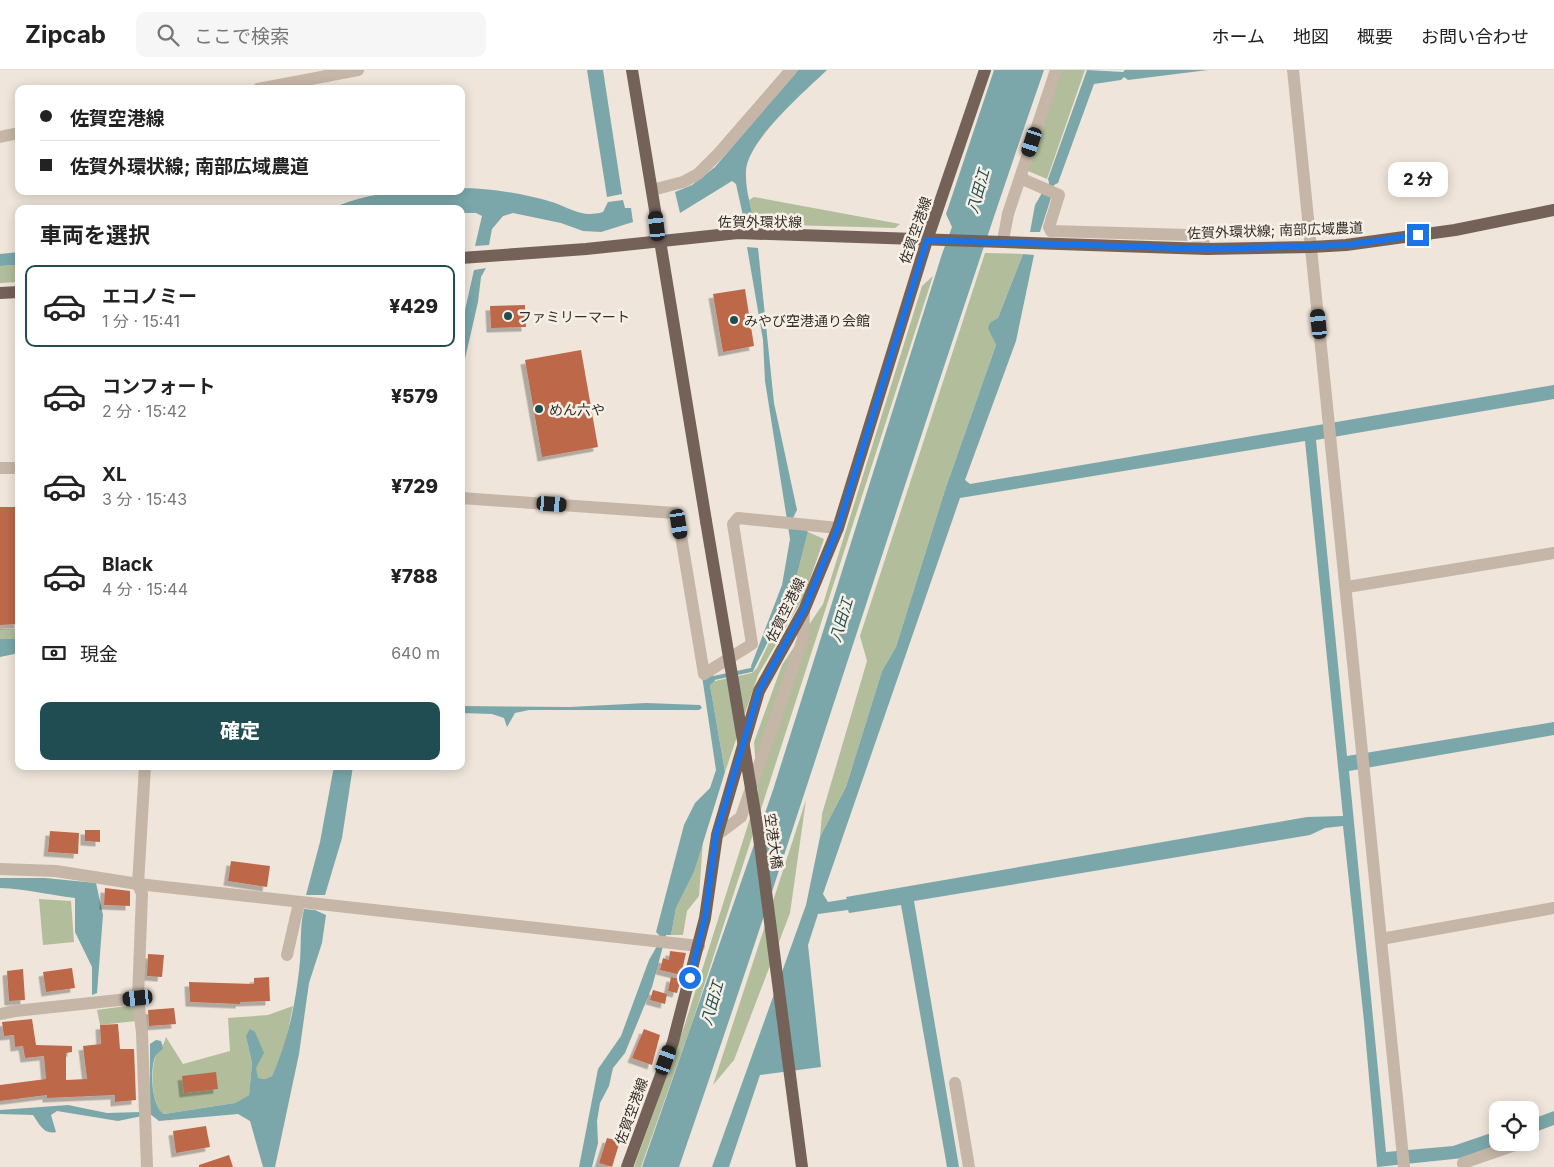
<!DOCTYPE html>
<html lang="ja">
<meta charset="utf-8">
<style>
:root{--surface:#fff;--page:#f6f6f6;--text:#222;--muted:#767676;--line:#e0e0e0;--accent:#204d51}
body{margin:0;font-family:Inter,"Noto Sans JP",sans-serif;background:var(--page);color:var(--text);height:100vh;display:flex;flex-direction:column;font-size:19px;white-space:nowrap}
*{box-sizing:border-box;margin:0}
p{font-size:16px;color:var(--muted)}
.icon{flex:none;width:28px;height:28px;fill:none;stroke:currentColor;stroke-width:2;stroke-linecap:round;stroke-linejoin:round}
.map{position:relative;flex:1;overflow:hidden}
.sheet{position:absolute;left:15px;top:135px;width:450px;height:565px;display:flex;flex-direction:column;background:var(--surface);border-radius:10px;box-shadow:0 2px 12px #0003}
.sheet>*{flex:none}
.guide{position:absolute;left:15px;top:15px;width:450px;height:110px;border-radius:10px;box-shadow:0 2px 12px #0003;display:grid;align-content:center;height:110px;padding:0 25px;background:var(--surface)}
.fabs{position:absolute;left:1489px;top:1031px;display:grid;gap:10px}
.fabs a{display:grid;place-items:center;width:50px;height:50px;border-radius:10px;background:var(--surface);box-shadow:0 2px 12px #0003;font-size:25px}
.end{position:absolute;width:22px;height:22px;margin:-11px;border:6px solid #1a73e8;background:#fff;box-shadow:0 0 0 2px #fff}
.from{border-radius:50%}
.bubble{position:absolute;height:35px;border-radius:10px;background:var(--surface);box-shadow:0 2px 12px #0003;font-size:16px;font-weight:800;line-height:35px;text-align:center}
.car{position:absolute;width:15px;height:30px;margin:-15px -8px;border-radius:6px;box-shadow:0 0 4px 1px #0007;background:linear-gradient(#222 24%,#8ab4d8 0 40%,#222 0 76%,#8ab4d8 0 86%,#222 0)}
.guide b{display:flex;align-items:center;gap:18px;height:48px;font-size:19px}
.guide b+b{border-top:1px solid var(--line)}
.guide i{width:12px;height:12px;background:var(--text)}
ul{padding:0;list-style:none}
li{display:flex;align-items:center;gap:15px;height:82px;margin:0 10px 8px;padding:0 15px;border:2px solid transparent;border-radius:10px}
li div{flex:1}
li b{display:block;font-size:19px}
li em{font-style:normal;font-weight:800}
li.current{border-color:var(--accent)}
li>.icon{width:45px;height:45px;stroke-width:1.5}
h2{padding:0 25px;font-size:22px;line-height:60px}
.pay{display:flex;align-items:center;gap:12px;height:55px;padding:0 25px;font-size:19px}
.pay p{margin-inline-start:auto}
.button{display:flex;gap:10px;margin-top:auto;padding:10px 25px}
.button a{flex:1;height:58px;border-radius:10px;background:var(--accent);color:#fff;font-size:20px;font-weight:800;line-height:58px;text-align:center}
header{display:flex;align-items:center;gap:30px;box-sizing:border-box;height:70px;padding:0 25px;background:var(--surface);border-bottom:1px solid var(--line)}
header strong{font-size:24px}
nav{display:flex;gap:28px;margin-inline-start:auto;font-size:18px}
.search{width:350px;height:45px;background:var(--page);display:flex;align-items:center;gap:12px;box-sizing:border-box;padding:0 18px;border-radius:10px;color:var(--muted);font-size:19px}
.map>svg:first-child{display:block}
.green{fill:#b1bd9b}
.water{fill:#7ba7aa;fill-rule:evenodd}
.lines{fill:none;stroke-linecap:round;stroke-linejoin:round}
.stream{stroke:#7ba7aa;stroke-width:4}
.building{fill:#bd684a;filter:url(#shadow)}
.minor{stroke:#c6b6a7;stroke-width:12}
.major{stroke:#746259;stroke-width:12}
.major-bridge{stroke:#746259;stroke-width:12}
.route{stroke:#1a73e8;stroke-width:6}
.poi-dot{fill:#204d51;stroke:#f7f0e6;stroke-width:2}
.labels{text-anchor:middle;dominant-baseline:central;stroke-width:5;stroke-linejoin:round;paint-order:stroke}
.street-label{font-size:14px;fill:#332b27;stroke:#f7f0e6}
.poi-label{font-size:14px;fill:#332b27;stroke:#f7f0e6;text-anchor:start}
.water-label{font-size:15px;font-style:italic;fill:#204d51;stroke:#f7f0e6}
</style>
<header>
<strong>Zipcab</strong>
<div class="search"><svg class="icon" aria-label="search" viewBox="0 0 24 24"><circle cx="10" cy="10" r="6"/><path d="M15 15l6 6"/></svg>ここで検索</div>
<nav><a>ホーム</a><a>地図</a><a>概要</a><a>お問い合わせ</a></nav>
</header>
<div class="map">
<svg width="1554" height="1097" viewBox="0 0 1554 1097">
<defs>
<filter id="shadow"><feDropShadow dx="-4.5" dy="4.5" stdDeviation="0" flood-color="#0004"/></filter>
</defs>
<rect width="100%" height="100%" fill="#efe5da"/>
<g class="green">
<path d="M 1060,0 L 1085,0 L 1047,109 L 1028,101 Z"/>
<path d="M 754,127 L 900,154 L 895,158 L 755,154 L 749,130 Z"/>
<path d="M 985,183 L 1023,184 L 998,248 L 989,258 L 996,275 L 945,420 L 896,577 L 882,601 L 846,717 L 820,767 L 822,744 L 867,591 L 860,566 Z"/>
<path d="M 19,195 L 19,212 L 0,213 L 0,196 Z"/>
<path d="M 933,206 L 691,956 L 641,1097 L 634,1097 L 685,954 L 758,723 L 754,672 L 782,595 L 823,534 L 922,216 Z"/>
<path d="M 808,462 L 824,469 L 804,526 L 758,605 L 725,702 L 710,615 L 715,611 L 752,603 L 757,598 L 792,524 Z"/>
<rect x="0" y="559" width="19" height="10"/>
<path d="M 806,730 L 790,843 L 734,990 L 713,1015 Z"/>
<path d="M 703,770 L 699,826 L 687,841 L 683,865 L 671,865 L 676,838 L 694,802 Z"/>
<path d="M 39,829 L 71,831 L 74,872 L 43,875 Z"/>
<path d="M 133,935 L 136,951 L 100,955 L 97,940 Z"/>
<path d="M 293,936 L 284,981 L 272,1006 L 265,1009 L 258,1008 L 246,966 L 252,993 L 249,1025 L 235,1033 L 164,1044 C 151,1036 151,1002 155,988 C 156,983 164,976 166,967 L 183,994 L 230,981 L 228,948 L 268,945 Z"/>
</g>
<g class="water">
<path d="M 587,0 L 603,0 L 622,124 L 607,127 Z"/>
<path d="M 798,0 L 827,0 C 805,21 747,71 746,101 C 745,119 751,137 755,154 L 745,155 L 736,114 L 732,111 L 680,143 L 675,122 L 692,115 L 715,97 Z"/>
<path d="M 994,0 L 1044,0 C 918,364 805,733 679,1097 L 642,1097 L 773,720 L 942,184 L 952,157 L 946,144 Z"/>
<path d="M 1087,0 L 1123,2 L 1125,0 L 1208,0 L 1128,10 L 1124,7 L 1121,10 L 1094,14 L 1058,113 L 1054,115 L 1049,125 L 1051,128 L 1040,162 L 1030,162 L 1035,135 L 1042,123 L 1046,124 L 1049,113 L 1048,109 Z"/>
<path d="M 461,118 C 490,118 525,124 552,132 C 573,139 581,148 603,142 L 608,132 L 623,130 L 625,138 L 631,138 L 633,152 L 601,162 L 583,161 L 561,153 L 513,143 L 503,146 L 492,159 L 489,175 L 475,176 L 482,146 L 476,143 L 461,143 L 461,139 L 331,139 C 372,119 417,121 461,121 Z"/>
<path d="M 747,177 L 758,178 L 774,333 L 797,440 L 793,448 L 808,462 L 792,524 L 752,603 L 751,596 L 782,515 L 790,469 L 765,311 L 763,270 Z"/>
<path d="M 19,182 L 19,195 L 0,196 L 0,184 Z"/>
<path d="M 1023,184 L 1034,185 L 1016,271 L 965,410 L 970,414 L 1554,315 L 1554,329 L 1316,370 L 1347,686 L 1554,652 L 1554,665 L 1349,701 L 1386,1082 L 1453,1076 L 1497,1061 L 1498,1072 L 1505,1073 L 1463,1088 L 1377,1097 L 1364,951 L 1343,756 L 1325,758 L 1310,765 L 914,831 L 959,1097 L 947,1097 L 901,835 L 849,843 L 848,840 L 818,844 L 808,875 L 821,997 L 760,1005 L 729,1097 L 712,1097 L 806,835 L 820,767 L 846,717 L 882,601 L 896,577 L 945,420 L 996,275 L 988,258 L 990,253 L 998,248 ZM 1305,371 L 1343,746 L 1307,747 L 846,827 L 847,829 L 828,832 L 823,824 L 960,428 Z"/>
<path d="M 486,198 L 481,207 L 478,232 L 462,302 L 465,306 L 461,321 L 461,258 L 474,200 Z"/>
<path d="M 0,569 L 19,569 L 19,583 L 0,587 Z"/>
<path d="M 713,605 L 715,611 L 710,615 L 725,702 L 694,802 L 676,838 L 671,865 L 666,865 L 652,917 L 625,983 L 613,998 L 609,1016 L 600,1033 L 597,1051 L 598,1073 L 592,1097 L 579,1097 L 598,999 L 621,966 L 649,890 L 657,876 L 659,865 L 656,862 L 684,755 L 695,733 L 710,718 L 716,700 L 702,606 Z"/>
<path d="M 646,633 L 700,635 L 702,638 L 699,640 L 529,640 L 515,643 L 507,657 L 504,648 L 492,644 L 461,643 L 461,636 L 570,637 Z"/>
<path d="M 334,696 L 353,696 L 342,768 L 325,825 L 306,825 L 320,772 Z"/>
<path d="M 0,808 L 45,808 L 96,813 L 103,845 L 97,923 L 92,925 L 92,897 L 75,862 L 75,828 C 49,825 26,819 0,818 Z"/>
<path d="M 304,839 L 315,840 L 326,845 L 322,873 L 309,913 L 299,984 L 275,1097 L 263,1097 L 250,1051 L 238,1044 L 159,1051 L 150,1044 L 150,974 L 156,970 L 161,971 L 163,978 C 161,981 156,984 155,987 C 150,1000 151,1036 164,1044 L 235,1033 L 249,1025 L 252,993 L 246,966 L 250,959 L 255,962 L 264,983 L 256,998 L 258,1008 L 265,1009 L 272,1006 C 287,974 295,936 299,901 C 302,880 299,860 304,839 Z"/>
<path d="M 68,1035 L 107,1043 L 141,1042 L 142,1046 L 118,1051 L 57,1041 L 51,1045 L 56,1062 C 44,1065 39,1054 33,1045 L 0,1044 L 0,1040 Z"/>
<path d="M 1554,1041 L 1554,1055 L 1530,1064 L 1530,1050 Z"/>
</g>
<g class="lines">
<path class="stream" d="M 714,608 L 751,600"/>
</g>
<g class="building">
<path d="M 745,219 L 754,276 L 723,282 L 713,224 Z"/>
<path d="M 525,235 L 526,257 L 491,258 L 490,236 Z"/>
<path d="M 581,280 L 598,377 L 542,387 L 525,290 Z"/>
<path d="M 0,437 L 19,437 L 19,554 L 0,555 Z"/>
<path d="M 85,760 L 100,760 L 100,772 L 85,771 Z"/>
<path d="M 50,761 L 79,763 L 78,784 L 48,782 Z"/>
<path d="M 231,791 L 270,796 L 267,817 L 228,811 Z"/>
<path d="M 105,818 L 130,821 L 130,836 L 104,835 Z"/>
<path d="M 670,881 L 686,883 L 681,905 L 660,900 L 663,888 L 669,890 Z"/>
<path d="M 148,884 L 164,885 L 162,907 L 147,906 Z"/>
<path d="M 72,898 L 75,918 L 46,922 L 43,902 Z"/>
<path d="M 23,899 L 25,930 L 9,931 L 7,901 Z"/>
<path d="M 269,907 L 270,931 L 240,932 L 240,934 L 190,932 L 189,912 L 254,914 L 254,908 Z"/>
<path d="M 671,907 L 681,909 L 677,923 L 668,921 Z"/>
<path d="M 653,920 L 667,924 L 665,934 L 650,930 Z"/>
<path d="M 174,938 L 176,954 L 149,956 L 148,940 Z"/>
<path d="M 32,949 L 36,975 L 72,976 L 72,982 L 66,983 L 66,1010 L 87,1009 L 83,976 L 101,974 L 100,955 L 118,954 L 120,979 L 134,979 L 136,1030 L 115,1032 L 115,1025 L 47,1028 L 47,1025 L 0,1031 L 0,1015 L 46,1009 L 44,986 L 25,988 L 23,976 L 15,977 L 14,965 L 4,966 L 2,952 Z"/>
<path d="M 644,959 L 660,965 L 652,995 L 632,988 Z"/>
<path d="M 216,1002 L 218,1019 L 184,1023 L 182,1006 Z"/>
<path d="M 206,1056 L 210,1077 L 176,1083 L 173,1061 Z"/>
<path d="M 607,1068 L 620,1071 L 612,1097 L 599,1093 Z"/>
<path d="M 229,1085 L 233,1097 L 199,1097 L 199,1095 Z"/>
</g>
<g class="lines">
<g class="minor">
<path d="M 1293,0 L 1404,1097"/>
<path d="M 258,19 L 358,0"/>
<path d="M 0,67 L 19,63"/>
<path d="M 1020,108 L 1059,125 L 1049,157 L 1051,161 L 1189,165 L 1203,172 L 1207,179"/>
<path d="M 652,120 L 683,112 L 698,104 L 719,83 L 791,0"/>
<path d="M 1004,165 L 1008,144 L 1056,0"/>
<path d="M 0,398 L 19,398"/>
<path d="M 461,428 L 675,443 L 679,454 L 704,604 L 752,574 L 733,454 L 738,448 L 838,458"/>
<path d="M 1347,517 L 1554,483"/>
<path d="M 145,696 L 138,814 L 142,824 L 138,928 L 142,963 L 147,1097"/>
<path d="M 717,765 L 741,747 L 803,569 L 804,540"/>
<path d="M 0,799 L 56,801 L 138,814 L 699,876"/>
<path d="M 1381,869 L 1554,838"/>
<path d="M 287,885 L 299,833"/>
<path d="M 0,944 L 15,941 L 138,928"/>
<path d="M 955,1013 L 969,1097"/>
<path d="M 1464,1097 L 1463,1093 L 1515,1075"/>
</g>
<g class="major">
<path d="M 632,0 L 706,451"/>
<path d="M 461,188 L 586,179 L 738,163 L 1207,179 L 1311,177 L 1346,175 L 1455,160 L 1554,140"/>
<path d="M 0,223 L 19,222"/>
<path d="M 627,1097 L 673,972 L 705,848 L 717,765 L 759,621 L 804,540 L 838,458 L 927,170 L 985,0"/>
</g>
<path class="major-bridge" d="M 706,451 L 758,760 L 802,1097"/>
</g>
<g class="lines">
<path class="route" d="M 690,908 L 705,848 L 716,765 L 759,621 L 804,540 L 838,458 L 927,170 L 1208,179 L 1346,175 L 1418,165"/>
</g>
<g class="poi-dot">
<circle cx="508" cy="246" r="5"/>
<circle cx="734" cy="250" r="5"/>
<circle cx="539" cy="339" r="5"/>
</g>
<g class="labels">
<g class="street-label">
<text x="760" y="151">佐賀外環状線</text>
<text transform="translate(915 160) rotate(-71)">佐賀空港線</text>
<text transform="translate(1275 160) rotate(-2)">佐賀外環状線; 南部広域農道</text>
<text transform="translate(785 540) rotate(-64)">佐賀空港線</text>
<text transform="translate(774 771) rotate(82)">空港大橋</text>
<text transform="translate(631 1041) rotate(-70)">佐賀空港線</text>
</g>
<g class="poi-label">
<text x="518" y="246">ファミリーマート</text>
<text x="744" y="250">みやび空港通り会館</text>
<text x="549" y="339">めん六や</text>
</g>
<g class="water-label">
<text transform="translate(978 121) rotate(-74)">八田江</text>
<text transform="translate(841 550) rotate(-73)">八田江</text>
<text transform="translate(712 933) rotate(-74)">八田江</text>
</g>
</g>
</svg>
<div class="fabs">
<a><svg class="icon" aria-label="locate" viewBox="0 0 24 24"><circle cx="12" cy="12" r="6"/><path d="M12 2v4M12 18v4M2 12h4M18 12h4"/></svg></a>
</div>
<i class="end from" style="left:690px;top:908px"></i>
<i class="end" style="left:1418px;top:165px"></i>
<div class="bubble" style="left:1388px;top:92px;width:60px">2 分</div>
<i class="car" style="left:1032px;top:72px;rotate:198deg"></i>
<i class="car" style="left:657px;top:156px;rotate:354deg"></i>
<i class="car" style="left:1319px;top:254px;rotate:354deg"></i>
<i class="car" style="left:552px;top:434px;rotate:94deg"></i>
<i class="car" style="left:679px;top:454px;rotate:171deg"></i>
<i class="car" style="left:138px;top:928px;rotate:264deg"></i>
<i class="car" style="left:666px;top:990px;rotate:20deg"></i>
<div class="guide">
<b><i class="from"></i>佐賀空港線</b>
<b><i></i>佐賀外環状線; 南部広域農道</b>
</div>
<section class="sheet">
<h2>車両を選択</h2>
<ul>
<li class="current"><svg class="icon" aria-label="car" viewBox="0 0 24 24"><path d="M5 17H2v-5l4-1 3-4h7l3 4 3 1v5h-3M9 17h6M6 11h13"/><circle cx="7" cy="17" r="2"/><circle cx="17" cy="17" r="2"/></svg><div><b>エコノミー</b><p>1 分 · 15:41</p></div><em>¥429</em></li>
<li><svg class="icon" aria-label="car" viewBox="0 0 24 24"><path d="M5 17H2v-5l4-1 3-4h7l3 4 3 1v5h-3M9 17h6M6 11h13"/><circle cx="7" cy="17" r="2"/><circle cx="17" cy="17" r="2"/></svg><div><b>コンフォート</b><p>2 分 · 15:42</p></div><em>¥579</em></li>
<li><svg class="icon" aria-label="car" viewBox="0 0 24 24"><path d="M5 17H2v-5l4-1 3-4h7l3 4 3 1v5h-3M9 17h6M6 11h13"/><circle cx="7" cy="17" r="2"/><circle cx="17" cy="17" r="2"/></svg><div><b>XL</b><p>3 分 · 15:43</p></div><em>¥729</em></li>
<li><svg class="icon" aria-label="car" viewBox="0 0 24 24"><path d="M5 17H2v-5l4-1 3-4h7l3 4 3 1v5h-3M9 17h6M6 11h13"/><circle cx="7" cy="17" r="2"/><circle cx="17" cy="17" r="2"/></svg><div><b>Black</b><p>4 分 · 15:44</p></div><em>¥788</em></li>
</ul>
<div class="pay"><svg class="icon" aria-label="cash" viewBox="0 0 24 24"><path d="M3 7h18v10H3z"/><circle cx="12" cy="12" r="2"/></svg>現金<p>640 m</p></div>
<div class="button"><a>確定</a></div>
</section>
</div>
